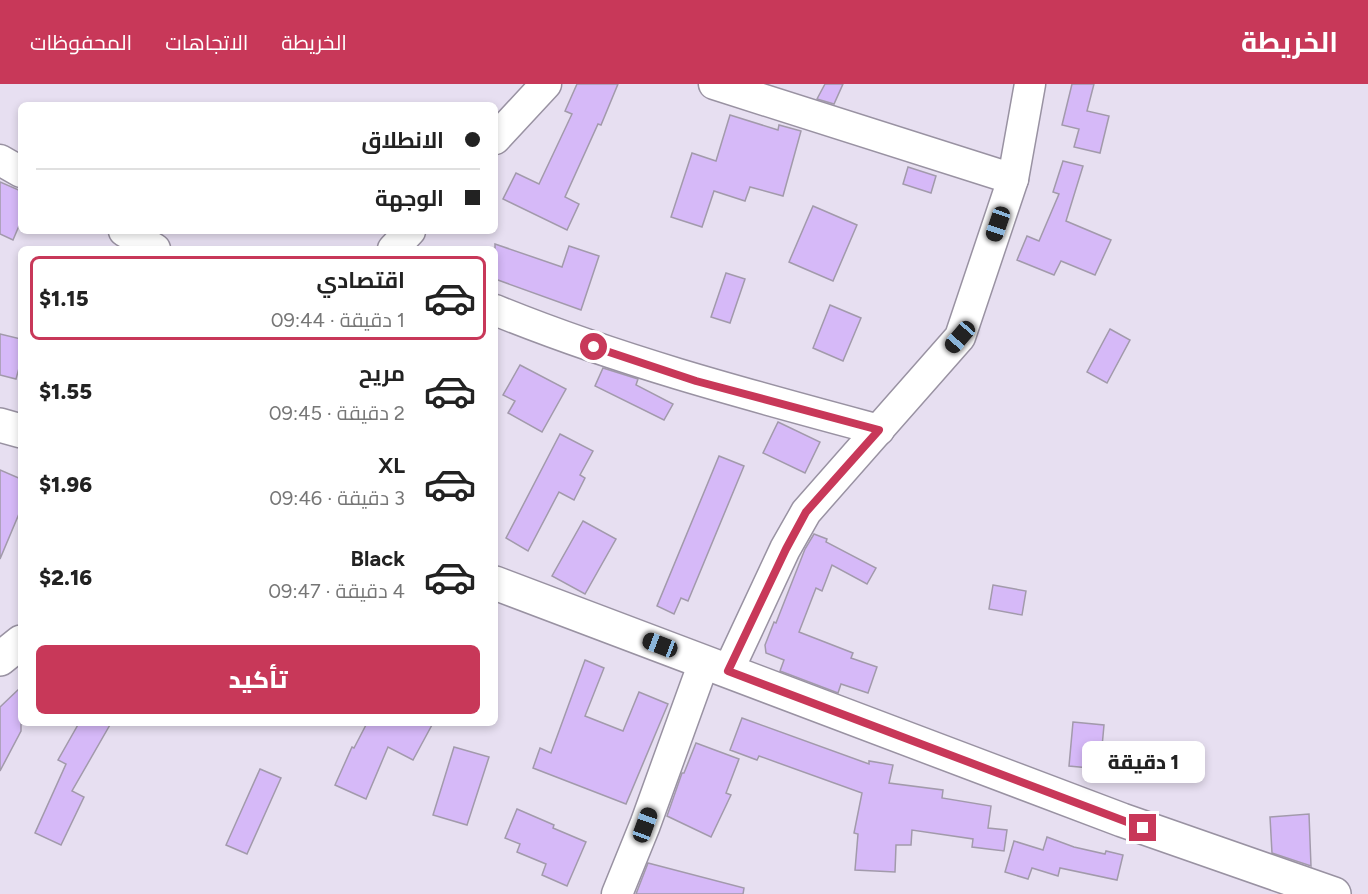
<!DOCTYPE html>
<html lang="ar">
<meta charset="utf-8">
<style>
:root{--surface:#fff;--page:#f2f2f2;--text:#222;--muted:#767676;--line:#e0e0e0;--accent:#c83859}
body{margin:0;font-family:Figtree,Cairo,sans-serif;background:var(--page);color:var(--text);direction:rtl;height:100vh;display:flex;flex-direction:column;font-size:22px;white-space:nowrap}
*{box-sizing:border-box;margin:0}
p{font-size:20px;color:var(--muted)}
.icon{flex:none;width:33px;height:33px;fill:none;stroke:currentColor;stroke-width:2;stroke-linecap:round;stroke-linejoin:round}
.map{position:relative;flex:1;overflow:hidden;direction:ltr}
.drawer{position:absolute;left:18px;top:162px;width:480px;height:480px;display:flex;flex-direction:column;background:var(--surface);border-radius:9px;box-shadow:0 3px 9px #0003;direction:rtl}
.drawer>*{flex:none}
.hud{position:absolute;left:18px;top:18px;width:480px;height:132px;border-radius:9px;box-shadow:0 3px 9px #0003;direction:rtl;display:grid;align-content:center;height:132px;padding:0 18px;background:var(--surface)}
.end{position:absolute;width:27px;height:27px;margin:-14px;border:8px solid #c83859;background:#fff;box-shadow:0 0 0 3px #fff}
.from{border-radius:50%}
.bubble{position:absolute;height:42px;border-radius:9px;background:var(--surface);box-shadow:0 3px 9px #0003;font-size:20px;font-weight:800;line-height:42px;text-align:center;direction:rtl}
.car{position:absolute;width:18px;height:36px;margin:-18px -9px;border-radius:8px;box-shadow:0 0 4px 2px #0007;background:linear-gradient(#222 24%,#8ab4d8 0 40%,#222 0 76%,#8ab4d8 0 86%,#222 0)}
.hud b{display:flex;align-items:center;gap:21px;height:57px;font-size:22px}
.hud b+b{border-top:2px solid var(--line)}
.hud i{width:15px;height:15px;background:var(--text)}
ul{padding:10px 0 0;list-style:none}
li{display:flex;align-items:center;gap:18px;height:84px;margin:0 12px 9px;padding:0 6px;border:3px solid transparent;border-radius:9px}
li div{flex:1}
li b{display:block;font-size:22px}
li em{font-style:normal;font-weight:800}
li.on{border-color:var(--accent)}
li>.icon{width:54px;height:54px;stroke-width:1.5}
.primary-button{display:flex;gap:12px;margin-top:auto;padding:12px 18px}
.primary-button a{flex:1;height:69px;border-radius:9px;background:var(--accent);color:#fff;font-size:24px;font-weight:800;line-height:69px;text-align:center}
header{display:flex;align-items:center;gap:36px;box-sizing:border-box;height:84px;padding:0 30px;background:var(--accent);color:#fff}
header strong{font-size:28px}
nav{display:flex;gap:33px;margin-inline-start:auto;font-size:21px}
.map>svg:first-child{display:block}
.building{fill:#d6b9f8;stroke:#a29aab;stroke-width:1.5}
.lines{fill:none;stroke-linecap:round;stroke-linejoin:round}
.minor-casing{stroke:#9992a2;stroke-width:33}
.major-casing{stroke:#9992a2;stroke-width:36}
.minor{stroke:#fff;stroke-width:30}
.major{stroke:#fff;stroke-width:33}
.route{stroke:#c83859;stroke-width:8}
</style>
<header>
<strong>الخريطة</strong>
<nav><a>الخريطة</a><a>الاتجاهات</a><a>المحفوظات</a></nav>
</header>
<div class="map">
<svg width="1368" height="810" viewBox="0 0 1368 810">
<rect width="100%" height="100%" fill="#e7dff1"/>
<g class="building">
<path d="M 577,0 L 618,0 L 601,41 L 598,40 L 565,113 L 579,120 L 567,146 L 503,115 L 516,89 L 539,100 L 572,30 L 565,27 Z"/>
<path d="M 825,0 L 843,0 L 834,20 L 817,15 Z"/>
<path d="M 1072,0 L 1094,0 L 1087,27 L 1109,32 L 1100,69 L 1074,63 L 1079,45 L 1062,41 Z"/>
<path d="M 730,31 L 778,46 L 779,41 L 801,47 L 783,112 L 750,103 L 745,117 L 714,107 L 702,143 L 671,133 L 692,69 L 716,77 Z"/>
<path d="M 1063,77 L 1083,82 L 1066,137 L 1111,156 L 1095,191 L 1061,177 L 1054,191 L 1017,176 L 1027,152 L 1039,157 L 1059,110 L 1053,108 Z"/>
<path d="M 908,83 L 936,92 L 931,109 L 903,100 Z"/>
<path d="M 0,98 L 21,107 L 21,137 L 13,156 L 0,150 Z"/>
<path d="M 813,122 L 857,141 L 833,197 L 789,178 Z"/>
<path d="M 495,160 L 562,183 L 569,162 L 599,172 L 581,226 L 495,195 Z"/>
<path d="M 726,189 L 745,195 L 730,239 L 711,233 Z"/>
<path d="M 830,221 L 861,234 L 843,277 L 813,264 Z"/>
<path d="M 1110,245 L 1130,256 L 1107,299 L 1087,288 Z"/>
<path d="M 0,250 L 21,255 L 21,277 L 16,295 L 0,291 Z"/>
<path d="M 520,281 L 566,305 L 542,348 L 508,329 L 515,317 L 503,311 Z"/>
<path d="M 603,284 L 638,295 L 636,301 L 673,320 L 664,336 L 595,302 Z"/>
<path d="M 778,338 L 820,358 L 805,389 L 763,369 Z"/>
<path d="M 560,350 L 593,367 L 580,391 L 585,394 L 574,416 L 559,408 L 528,467 L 506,454 Z"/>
<path d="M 719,372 L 744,382 L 688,517 L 681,514 L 674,530 L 657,522 Z"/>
<path d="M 0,386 L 21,395 L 21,425 L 0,475 Z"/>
<path d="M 583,437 L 616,455 L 585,510 L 552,492 Z"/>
<path d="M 814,450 L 827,455 L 826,458 L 876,484 L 867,500 L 832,481 L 822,507 L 816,504 L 799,548 L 853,569 L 851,574 L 877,583 L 868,609 L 841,600 L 838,609 L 780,587 L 784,576 L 766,569 L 765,561 L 774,538 L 776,539 L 805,465 Z"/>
<path d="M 993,501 L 1026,507 L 1022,531 L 989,525 Z"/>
<path d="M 585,576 L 604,584 L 585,632 L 623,647 L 639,608 L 668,620 L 626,720 L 533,684 L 540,664 L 551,669 Z"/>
<path d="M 21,603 L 21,647 L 0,687 L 0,623 Z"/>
<path d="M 742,634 L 869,680 L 869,677 L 893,681 L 889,699 L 943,706 L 942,714 L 991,722 L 988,744 L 1007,746 L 1004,767 L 972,763 L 973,755 L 912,746 L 911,761 L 896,761 L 895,788 L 855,786 L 858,750 L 854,749 L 862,709 L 759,672 L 757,676 L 730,666 Z"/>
<path d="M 1073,638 L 1104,641 L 1100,685 L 1069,682 Z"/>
<path d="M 79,639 L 111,639 L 72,707 L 84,713 L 61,761 L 35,749 L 66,680 L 58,676 Z"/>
<path d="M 367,639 L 433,639 L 413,676 L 388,663 L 366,715 L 335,701 L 352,663 L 354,664 Z"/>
<path d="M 696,659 L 739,675 L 726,709 L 731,711 L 711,753 L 667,732 L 682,689 L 684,689 Z"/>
<path d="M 454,663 L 489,673 L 467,741 L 433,731 Z"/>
<path d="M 260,685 L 281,694 L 247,770 L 226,761 Z"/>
<path d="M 517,725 L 554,741 L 553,744 L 586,758 L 567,802 L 542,791 L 546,780 L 517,768 L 520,760 L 505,754 Z"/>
<path d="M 1309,730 L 1311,782 L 1272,769 L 1270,733 Z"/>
<path d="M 1047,753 L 1074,763 L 1105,770 L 1106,767 L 1123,771 L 1117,796 L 1060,784 L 1058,792 L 1032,784 L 1028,795 L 1005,788 L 1014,757 L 1043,766 Z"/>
<path d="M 648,779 L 744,804 L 743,810 L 636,810 Z"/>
</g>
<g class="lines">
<g class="minor-casing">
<g id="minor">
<path d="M 714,0 L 1013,95"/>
<path d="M 495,55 L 546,0"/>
<path d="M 0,76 L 21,88"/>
<path d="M 124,147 L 155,165"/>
<path d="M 393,165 L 410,147"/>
<path d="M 495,226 C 620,277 749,311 879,346"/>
<path d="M 728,587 L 785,465 L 806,428 L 960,253 L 1013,95 L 1030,0"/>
<path d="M 617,810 L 645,741 L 704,578"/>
</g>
</g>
<g class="major-casing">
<g id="major">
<path d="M 0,341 L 21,347"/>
<path d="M 495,499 L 1122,736 L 1334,810"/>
<path d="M 0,575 L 21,558"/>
</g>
</g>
<use href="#minor" class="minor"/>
<use href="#major" class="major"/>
</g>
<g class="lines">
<path class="route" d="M 594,263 L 696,297 L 879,346 L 806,428 L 786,465 L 728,587 L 1143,744"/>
</g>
</svg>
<i class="end from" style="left:594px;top:263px"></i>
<i class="end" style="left:1143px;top:744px"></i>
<div class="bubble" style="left:1082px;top:657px;width:123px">1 دقيقة</div>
<i class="car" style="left:998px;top:140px;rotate:199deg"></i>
<i class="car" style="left:960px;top:253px;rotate:221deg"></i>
<i class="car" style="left:660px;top:561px;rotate:291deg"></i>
<i class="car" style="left:645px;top:741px;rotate:20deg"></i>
<div class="hud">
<b><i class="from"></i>الانطلاق</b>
<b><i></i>الوجهة</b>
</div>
<section class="drawer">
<ul>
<li class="on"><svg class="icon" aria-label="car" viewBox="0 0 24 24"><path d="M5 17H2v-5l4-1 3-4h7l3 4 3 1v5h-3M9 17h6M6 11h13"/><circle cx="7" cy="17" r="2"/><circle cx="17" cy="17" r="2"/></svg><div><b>اقتصادي</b><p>1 دقيقة · 09:44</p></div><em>$1.15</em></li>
<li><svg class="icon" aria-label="car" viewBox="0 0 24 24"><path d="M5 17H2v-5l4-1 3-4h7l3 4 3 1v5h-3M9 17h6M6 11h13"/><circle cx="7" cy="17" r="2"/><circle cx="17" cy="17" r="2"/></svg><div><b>مريح</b><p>2 دقيقة · 09:45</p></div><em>$1.55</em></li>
<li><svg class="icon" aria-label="car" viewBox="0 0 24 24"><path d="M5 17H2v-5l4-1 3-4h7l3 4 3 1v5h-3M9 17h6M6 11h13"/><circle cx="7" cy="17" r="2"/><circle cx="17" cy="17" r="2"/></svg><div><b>XL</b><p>3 دقيقة · 09:46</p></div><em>$1.96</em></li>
<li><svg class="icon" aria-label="car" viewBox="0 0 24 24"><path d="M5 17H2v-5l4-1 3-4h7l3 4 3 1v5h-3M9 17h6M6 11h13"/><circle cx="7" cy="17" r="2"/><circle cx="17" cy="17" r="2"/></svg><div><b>Black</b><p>4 دقيقة · 09:47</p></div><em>$2.16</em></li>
</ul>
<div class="primary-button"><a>تأكيد</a></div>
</section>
</div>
